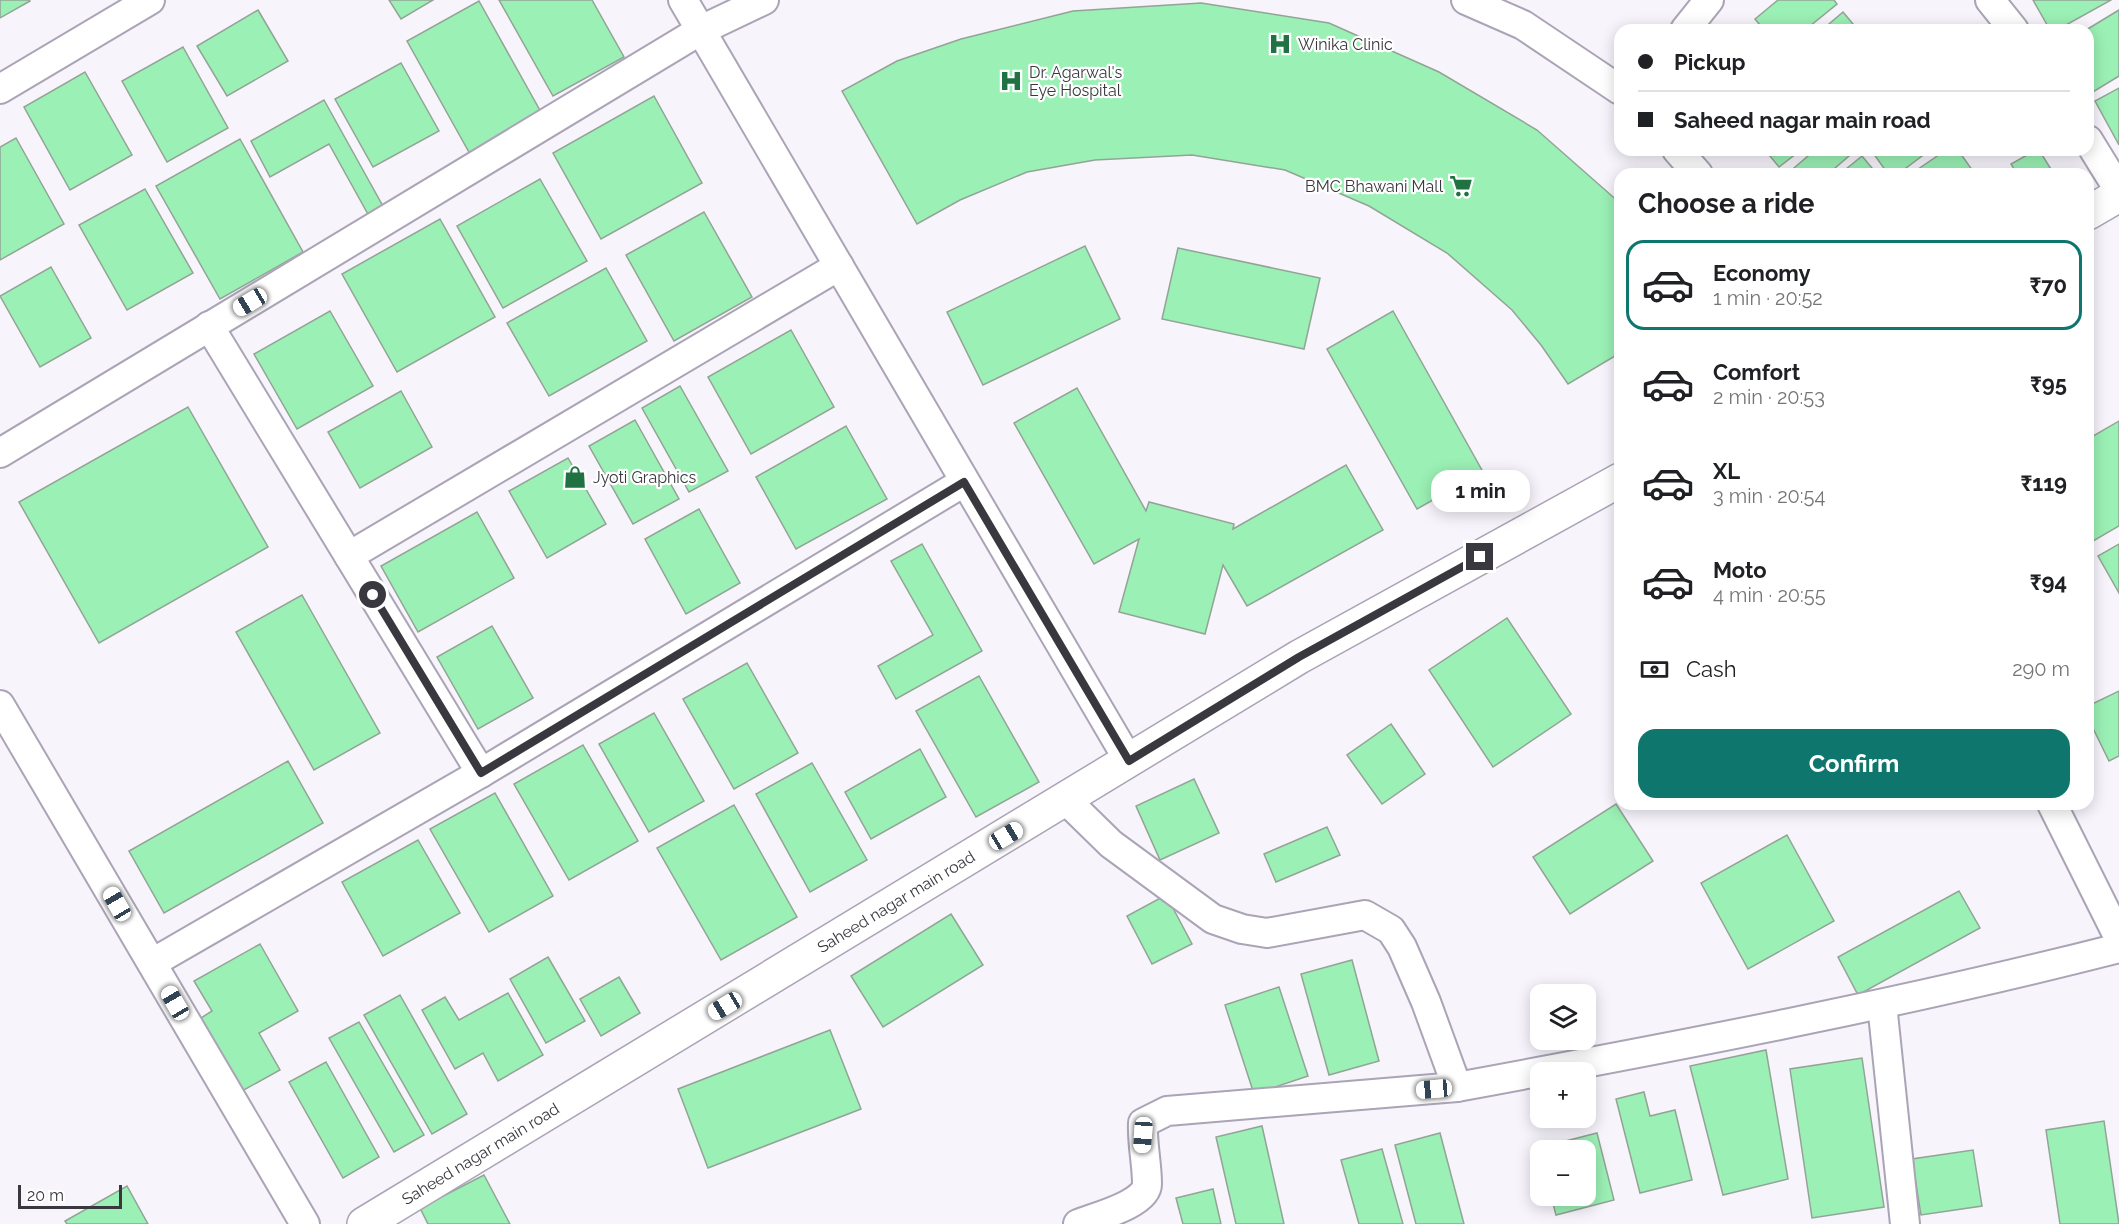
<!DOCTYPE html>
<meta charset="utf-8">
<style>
:root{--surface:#fff;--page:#f6f6f6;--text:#202124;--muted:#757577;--line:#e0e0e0;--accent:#0f766e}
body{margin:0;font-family:Raleway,sans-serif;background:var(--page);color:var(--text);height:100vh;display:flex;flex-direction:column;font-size:22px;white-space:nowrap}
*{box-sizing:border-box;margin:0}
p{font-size:20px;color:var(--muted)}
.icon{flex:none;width:33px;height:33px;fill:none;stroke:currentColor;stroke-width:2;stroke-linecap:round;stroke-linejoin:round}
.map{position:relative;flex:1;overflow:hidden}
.sheet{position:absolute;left:1614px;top:168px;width:480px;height:642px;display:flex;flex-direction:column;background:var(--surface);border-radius:18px;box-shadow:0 3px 15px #0003}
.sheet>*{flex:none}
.banner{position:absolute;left:1614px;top:24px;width:480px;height:132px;border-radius:18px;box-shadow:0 3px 15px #0003;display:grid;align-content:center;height:132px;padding:0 24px;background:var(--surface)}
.buttons{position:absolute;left:1530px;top:984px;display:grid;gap:12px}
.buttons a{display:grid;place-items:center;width:66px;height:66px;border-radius:12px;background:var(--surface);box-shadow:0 3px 15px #0003;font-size:30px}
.scale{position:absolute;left:18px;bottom:15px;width:104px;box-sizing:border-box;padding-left:6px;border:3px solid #3a383f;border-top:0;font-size:16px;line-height:21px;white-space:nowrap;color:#3a383f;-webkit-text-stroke:4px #fff;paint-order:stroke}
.end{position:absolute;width:27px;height:27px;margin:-14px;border:8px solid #3a383f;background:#fff;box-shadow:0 0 0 3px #fff}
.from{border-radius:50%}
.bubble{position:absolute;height:42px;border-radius:18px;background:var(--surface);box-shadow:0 3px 15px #0003;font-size:20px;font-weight:700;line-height:42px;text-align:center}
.car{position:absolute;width:18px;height:36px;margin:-18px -9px;border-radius:8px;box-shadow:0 0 4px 2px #0007;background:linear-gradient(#fff 24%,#345 0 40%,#fff 0 76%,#345 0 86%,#fff 0)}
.banner b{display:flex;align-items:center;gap:21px;height:57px;font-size:22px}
.banner b+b{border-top:2px solid var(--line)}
.banner i{width:15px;height:15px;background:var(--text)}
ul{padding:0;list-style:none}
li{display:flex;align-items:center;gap:18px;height:90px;margin:0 12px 9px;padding:0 12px;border:3px solid transparent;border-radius:18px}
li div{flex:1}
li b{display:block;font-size:22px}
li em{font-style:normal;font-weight:700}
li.selected{border-color:var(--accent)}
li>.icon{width:54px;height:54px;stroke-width:1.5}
h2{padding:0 24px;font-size:27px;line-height:72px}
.pay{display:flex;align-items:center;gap:15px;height:66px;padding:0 24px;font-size:22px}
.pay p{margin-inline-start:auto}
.button{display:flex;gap:12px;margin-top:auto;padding:12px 24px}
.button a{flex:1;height:69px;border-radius:18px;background:var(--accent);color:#fff;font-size:24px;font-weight:700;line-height:69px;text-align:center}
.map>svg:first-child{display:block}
.building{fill:#9bf0b5;stroke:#92a496;stroke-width:1.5}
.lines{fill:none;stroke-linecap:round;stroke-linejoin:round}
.street-casing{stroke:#aaa4b6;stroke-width:32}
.secondary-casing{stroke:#aaa4b6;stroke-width:36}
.street{stroke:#fff;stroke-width:28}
.secondary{stroke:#fff;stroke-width:33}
.route{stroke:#3a383f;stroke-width:8}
.labels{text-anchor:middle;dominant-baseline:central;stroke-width:4.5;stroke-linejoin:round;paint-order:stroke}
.poi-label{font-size:16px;fill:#3a383f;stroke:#fff;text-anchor:start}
.street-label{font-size:16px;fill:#3a383f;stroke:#fff}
</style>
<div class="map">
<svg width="2119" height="1224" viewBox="0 0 2119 1224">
<rect width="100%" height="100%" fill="#f7f4fc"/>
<g class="building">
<path d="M 0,0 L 29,0 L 30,1 L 0,18 Z"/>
<path d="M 389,0 L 433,0 L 401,19 Z"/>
<path d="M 499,0 L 592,0 L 624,57 L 553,96 Z"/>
<path d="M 1778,0 L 1834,0 L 1837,4 L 1805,30 L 1764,30 L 1755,19 Z"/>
<path d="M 2033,0 L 2111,0 L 2057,30 L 2050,30 Z"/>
<path d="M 479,1 L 542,114 L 470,154 L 407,41 Z"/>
<path d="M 1201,3 L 1329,23 L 1439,72 L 1537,130 L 1620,203 L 1620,353 L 1568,384 L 1541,345 L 1512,310 L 1447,253 L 1369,206 L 1285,170 L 1192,155 L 1095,160 L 1027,172 L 960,200 L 917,224 L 842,91 L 897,61 L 961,39 L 1073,11 Z"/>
<path d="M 258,10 L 288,61 L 227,96 L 197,46 Z"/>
<path d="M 2119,10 L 2119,76 L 2088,95 L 2086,30 Z"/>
<path d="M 1843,12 L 1858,30 L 1822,30 Z"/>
<path d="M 183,47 L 228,128 L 167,162 L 122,81 Z"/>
<path d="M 401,63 L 439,131 L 373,167 L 335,99 Z"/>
<path d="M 85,72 L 132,155 L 70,190 L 24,107 Z"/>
<path d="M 2119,88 L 2119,145 L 2095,101 Z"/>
<path d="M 654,96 L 702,183 L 601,239 L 553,153 Z"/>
<path d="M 324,100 L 384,208 L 369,216 L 329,144 L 270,177 L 251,141 Z"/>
<path d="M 16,138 L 64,224 L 0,260 L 0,147 Z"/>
<path d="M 240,139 L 303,252 L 220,299 L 156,186 Z"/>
<path d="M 1765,150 L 1801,150 L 1779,167 Z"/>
<path d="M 1815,150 L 1856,150 L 1828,174 L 1787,174 Z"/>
<path d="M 1871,150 L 1930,150 L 1898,174 L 1888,174 Z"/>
<path d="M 1946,150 L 1958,150 L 1975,174 L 1911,174 Z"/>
<path d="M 2036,150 L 2039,150 L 2054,174 L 2017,174 L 2011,164 Z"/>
<path d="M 1862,156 L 1877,174 L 1840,174 Z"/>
<path d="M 540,179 L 587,261 L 503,308 L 457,226 Z"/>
<path d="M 145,189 L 193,273 L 127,310 L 79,225 Z"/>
<path d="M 704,212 L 752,297 L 674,341 L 626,255 Z"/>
<path d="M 440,219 L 495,317 L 397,372 L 342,274 Z"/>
<path d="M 1085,246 L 1120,319 L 983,385 L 947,312 Z"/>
<path d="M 1178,248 L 1320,278 L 1304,349 L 1162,319 Z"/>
<path d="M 51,267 L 91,338 L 40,367 L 0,296 Z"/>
<path d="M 606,268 L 647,341 L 549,396 L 507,323 Z"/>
<path d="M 330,311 L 373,386 L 297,429 L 254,354 Z"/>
<path d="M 1393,311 L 1483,472 L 1417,509 L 1327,349 Z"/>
<path d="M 791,330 L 834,407 L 751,454 L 708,377 Z"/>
<path d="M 680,386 L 728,471 L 689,492 L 642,408 Z"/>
<path d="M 1077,388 L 1146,511 L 1149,502 L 1234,524 L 1233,529 L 1346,465 L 1383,530 L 1247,606 L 1223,565 L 1205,634 L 1119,612 L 1139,539 L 1094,564 L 1014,423 Z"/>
<path d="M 401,391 L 432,447 L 360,488 L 328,432 Z"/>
<path d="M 188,407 L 268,547 L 99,643 L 19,502 Z"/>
<path d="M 635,420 L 679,499 L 633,524 L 589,446 Z"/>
<path d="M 2119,421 L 2119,526 L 2088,544 L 2088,439 Z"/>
<path d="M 846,426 L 887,499 L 796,549 L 756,477 Z"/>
<path d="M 568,458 L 606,524 L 547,558 L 509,491 Z"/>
<path d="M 699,509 L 740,583 L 686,614 L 645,539 Z"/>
<path d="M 477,512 L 514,578 L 418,632 L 381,566 Z"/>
<path d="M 922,544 L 982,651 L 896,699 L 878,666 L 933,635 L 891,561 Z"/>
<path d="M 2119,544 L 2119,593 L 2098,556 Z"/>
<path d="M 302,595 L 380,733 L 314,770 L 236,632 Z"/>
<path d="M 1507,618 L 1571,714 L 1493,767 L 1429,670 Z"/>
<path d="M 492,626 L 533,698 L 478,729 L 437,657 Z"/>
<path d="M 747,663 L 798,753 L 734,789 L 683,699 Z"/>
<path d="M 979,676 L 1039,782 L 976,817 L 916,711 Z"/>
<path d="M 2119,691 L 2119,756 L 2109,761 L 2088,718 L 2088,706 Z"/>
<path d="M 654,713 L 704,801 L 649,832 L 599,744 Z"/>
<path d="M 1391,724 L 1425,774 L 1382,804 L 1347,755 Z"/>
<path d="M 583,745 L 638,841 L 569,880 L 514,784 Z"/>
<path d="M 920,749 L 946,797 L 871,839 L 845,792 Z"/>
<path d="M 288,761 L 323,823 L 164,913 L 129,851 Z"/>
<path d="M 812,763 L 867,860 L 810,892 L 756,794 Z"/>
<path d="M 1194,779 L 1219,833 L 1160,860 L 1136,806 Z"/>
<path d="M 495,793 L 553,896 L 489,932 L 430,829 Z"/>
<path d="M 1616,804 L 1653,861 L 1570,914 L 1533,857 Z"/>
<path d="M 734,805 L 797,917 L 721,960 L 657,848 Z"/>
<path d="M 1327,827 L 1340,855 L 1276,882 L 1264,854 Z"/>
<path d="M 1787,835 L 1834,921 L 1748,969 L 1701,883 Z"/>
<path d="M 418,840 L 460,913 L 383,956 L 342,882 Z"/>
<path d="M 1959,891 L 1980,928 L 1858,995 L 1838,957 Z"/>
<path d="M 1166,895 L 1192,944 L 1152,964 L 1127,916 Z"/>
<path d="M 951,914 L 983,965 L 883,1027 L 851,976 Z"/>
<path d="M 260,944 L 298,1011 L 259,1033 L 280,1070 L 242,1091 L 201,1018 L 212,1011 L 194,981 Z"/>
<path d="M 548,957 L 585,1021 L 546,1043 L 510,979 Z"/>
<path d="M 1352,960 L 1379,1061 L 1329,1075 L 1301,974 Z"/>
<path d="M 619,977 L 640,1013 L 601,1036 L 580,999 Z"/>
<path d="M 1279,987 L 1308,1076 L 1254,1094 L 1225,1005 Z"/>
<path d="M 508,993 L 543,1055 L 498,1081 L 483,1053 L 455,1069 L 422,1010 L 445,997 L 459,1020 Z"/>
<path d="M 400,995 L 467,1114 L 432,1134 L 364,1015 Z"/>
<path d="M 359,1022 L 424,1135 L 394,1152 L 329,1038 Z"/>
<path d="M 830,1030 L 861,1109 L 708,1168 L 678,1089 Z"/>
<path d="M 1766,1050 L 1788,1179 L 1723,1195 L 1690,1066 Z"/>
<path d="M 1862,1058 L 1884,1207 L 1812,1218 L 1790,1069 Z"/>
<path d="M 326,1062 L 379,1157 L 343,1178 L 289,1082 Z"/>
<path d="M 1644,1092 L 1650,1116 L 1675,1110 L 1692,1180 L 1640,1193 L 1616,1099 Z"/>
<path d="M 2104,1121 L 2119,1224 L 2060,1224 L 2046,1130 Z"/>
<path d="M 1262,1126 L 1284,1224 L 1236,1224 L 1216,1137 Z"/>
<path d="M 1440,1133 L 1464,1224 L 1416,1224 L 1395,1145 Z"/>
<path d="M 1597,1133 L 1614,1200 L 1556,1215 L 1551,1196 L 1586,1196 L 1586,1150 L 1540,1150 L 1540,1157 L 1538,1148 Z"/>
<path d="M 1382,1149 L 1403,1224 L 1359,1224 L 1341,1160 Z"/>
<path d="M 1973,1150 L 1982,1206 L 1921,1215 L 1912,1159 Z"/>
<path d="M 484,1175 L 510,1224 L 428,1224 L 420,1208 Z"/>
<path d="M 127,1186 L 148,1224 L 67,1224 L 65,1221 Z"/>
<path d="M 1213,1189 L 1221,1224 L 1183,1224 L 1176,1198 Z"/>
</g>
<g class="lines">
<g class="street-casing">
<g id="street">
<path d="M 683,0 L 1129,761"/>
<path d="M 1466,0 L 1523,25 L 1620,90"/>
<path d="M 1990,0 L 2014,30"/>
<path d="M 1685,30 L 1709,0"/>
<path d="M 0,89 L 150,0"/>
<path d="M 2088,140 L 2119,190"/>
<path d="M 1677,150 L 1698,174"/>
<path d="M 209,326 L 481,773"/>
<path d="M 0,453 L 701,30 L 764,0"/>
<path d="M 349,556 L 839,266"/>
<path d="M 0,705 L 305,1224"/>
<path d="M 1066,800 L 1111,844 L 1213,919 L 1242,929 L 1267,933 L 1365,915 L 1391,930 L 1402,947 L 1426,1002 L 1457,1087 C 1679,1046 1900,1004 2119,948"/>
<path d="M 2052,804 L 2119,938"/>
<path d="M 152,963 L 481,773 L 964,482"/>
<path d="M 1882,1004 L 1905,1224"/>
<path d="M 1078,1224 C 1095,1217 1147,1204 1147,1184 C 1147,1163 1142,1144 1143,1123 L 1167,1111 L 1457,1087"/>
</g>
</g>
<g class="secondary-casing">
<g id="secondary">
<path d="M 2088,213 L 2119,195"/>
<path id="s1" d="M 364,1224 L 1299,657 L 1620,480"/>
</g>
</g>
<use href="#street" class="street"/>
<use href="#secondary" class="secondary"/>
</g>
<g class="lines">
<path class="route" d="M 373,595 L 481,773 L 964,482 L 1129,761 L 1299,657 L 1480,557"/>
</g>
<defs>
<g id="hospital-bare" transform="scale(1.8)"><path d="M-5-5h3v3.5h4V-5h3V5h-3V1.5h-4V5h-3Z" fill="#217242" stroke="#fff" stroke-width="2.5" paint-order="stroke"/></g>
<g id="supermarket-bare" transform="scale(1.8)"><path d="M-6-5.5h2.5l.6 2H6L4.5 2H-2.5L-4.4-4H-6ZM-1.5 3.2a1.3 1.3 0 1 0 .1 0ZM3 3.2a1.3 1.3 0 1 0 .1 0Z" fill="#217242" stroke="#fff" stroke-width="2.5" paint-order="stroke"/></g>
<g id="shop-bare" transform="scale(1.8)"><path d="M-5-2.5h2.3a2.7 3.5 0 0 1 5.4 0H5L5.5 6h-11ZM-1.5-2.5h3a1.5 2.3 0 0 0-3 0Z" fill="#217242" stroke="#fff" stroke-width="2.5" paint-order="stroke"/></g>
</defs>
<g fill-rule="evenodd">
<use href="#hospital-bare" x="1280" y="44"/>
<use href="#hospital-bare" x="1011" y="81"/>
<use href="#supermarket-bare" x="1461" y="186"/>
<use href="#shop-bare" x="575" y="477"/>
</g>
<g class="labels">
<g class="poi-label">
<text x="1298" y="44">Winika Clinic</text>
<text x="1029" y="72">Dr. Agarwal's<tspan x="1029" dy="18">Eye Hospital</tspan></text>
<text x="1443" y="186" text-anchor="end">BMC Bhawani Mall</text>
<text x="593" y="477">Jyoti Graphics</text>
</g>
<g class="street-label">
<text stroke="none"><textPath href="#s1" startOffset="622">Saheed nagar main road</textPath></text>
<text stroke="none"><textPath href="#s1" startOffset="136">Saheed nagar main road</textPath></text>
</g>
</g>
</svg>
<div class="buttons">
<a><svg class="icon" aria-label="layers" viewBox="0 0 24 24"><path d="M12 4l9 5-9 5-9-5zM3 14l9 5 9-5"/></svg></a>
<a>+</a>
<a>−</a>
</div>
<div class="scale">20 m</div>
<i class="end from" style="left:373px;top:595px"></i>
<i class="end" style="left:1480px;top:557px"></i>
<div class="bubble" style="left:1431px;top:470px;width:99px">1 min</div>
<i class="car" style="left:250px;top:302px;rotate:239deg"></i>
<i class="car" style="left:1006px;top:836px;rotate:59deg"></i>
<i class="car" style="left:117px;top:904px;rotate:330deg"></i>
<i class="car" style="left:175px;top:1003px;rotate:330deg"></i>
<i class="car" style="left:725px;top:1006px;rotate:239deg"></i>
<i class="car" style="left:1434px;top:1089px;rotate:265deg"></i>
<i class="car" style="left:1143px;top:1135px;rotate:184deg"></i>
<div class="banner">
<b><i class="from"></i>Pickup</b>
<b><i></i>Saheed nagar main road</b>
</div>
<section class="sheet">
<h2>Choose a ride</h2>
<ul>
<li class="selected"><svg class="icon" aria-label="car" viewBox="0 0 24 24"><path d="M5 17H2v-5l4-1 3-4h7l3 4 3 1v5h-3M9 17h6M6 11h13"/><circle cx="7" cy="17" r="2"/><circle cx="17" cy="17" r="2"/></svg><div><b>Economy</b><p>1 min · 20:52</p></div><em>₹70</em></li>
<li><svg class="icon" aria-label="car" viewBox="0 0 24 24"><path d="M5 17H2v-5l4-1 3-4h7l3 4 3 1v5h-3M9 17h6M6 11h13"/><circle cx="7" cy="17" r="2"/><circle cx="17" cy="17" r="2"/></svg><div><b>Comfort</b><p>2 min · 20:53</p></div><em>₹95</em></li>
<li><svg class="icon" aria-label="car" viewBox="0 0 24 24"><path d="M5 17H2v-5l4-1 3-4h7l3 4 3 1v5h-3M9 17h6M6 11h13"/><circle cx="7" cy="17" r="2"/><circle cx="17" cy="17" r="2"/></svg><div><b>XL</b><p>3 min · 20:54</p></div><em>₹119</em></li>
<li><svg class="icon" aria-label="car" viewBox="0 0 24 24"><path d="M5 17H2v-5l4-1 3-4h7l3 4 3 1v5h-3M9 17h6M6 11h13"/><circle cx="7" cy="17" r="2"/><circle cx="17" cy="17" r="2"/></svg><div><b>Moto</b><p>4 min · 20:55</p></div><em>₹94</em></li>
</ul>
<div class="pay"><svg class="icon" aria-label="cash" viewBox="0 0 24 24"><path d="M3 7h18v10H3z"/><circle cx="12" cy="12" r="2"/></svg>Cash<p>290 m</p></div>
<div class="button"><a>Confirm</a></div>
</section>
</div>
